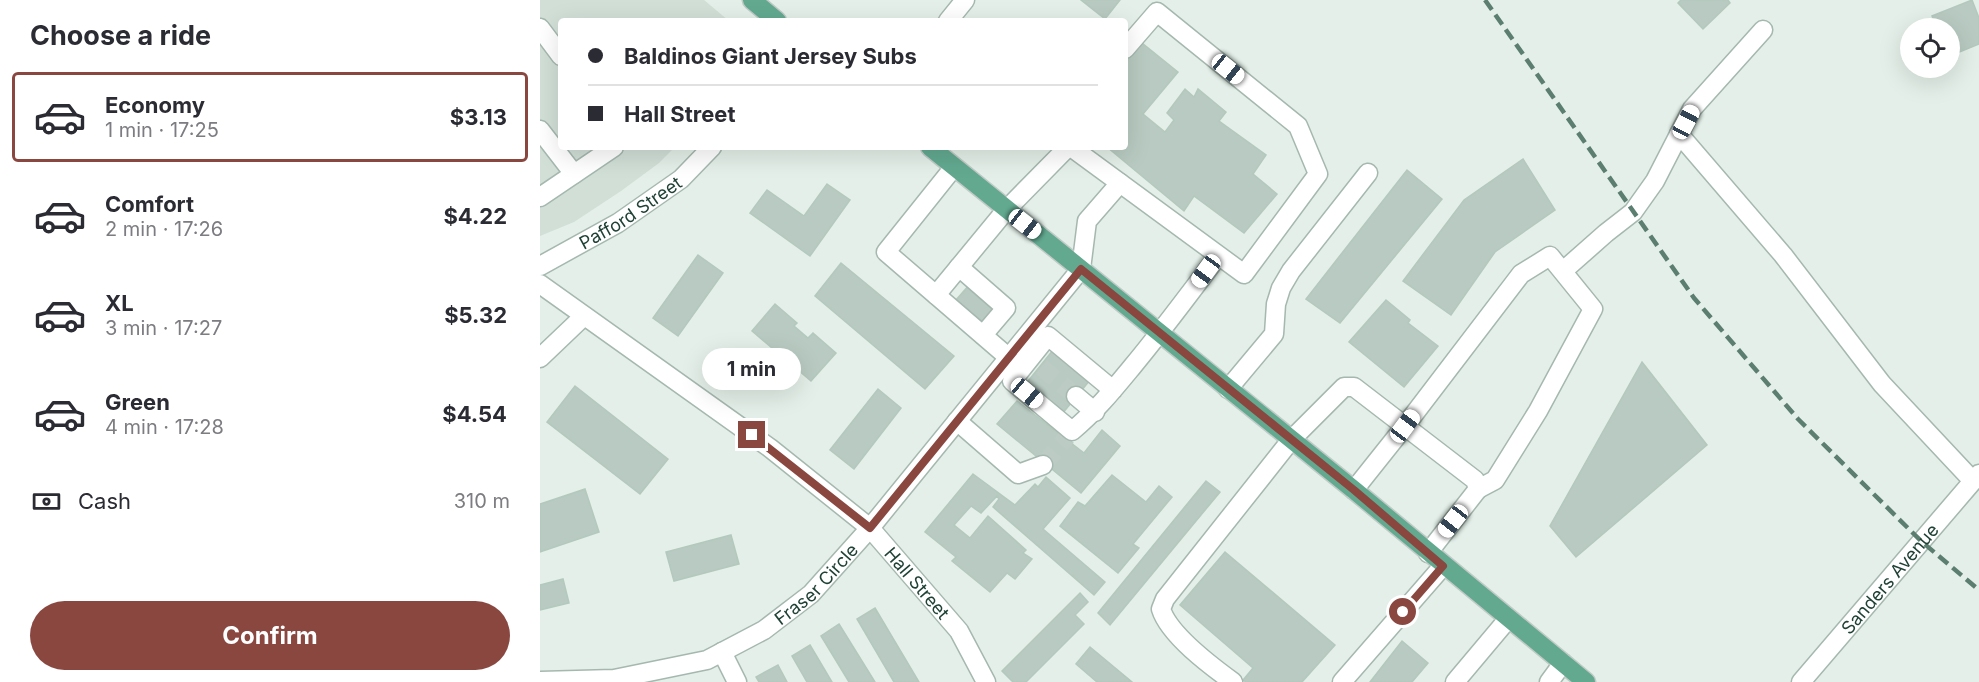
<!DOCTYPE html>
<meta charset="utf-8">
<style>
:root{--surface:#fff;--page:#f2f2f3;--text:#2b2b33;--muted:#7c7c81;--line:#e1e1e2;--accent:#8a4740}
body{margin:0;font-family:Inter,sans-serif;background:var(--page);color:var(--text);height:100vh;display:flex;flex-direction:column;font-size:22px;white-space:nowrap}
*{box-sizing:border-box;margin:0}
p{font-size:20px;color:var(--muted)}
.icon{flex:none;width:33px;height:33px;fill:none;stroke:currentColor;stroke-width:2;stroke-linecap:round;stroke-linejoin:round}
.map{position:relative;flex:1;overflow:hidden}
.panel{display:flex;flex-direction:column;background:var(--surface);width:540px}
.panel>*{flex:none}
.guide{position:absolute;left:18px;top:18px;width:570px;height:132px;border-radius:6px;box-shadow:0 6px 24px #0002;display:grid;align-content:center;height:132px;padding:0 30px;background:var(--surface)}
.tools{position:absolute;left:1360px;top:18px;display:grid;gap:12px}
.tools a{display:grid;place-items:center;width:60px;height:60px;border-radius:50%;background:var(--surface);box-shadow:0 6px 24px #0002;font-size:30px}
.end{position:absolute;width:27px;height:27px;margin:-14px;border:8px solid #8a4740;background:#fff;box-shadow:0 0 0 3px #fff}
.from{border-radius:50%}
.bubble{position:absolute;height:42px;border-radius:21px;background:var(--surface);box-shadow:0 6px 24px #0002;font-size:20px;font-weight:700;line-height:42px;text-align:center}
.car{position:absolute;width:18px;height:36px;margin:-18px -9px;border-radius:8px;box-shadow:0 0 4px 2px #0007;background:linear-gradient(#fff 24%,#345 0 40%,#fff 0 76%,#345 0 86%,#fff 0)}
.guide b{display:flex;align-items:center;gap:21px;height:57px;font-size:22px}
.guide b+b{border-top:2px solid var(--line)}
.guide i{width:15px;height:15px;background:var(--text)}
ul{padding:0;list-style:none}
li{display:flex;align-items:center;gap:18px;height:90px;margin:0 12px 9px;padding:0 18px;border:3px solid transparent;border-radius:6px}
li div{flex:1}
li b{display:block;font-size:22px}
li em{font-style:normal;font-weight:700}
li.selected{border-color:var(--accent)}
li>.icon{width:54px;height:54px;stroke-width:1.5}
h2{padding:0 30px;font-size:27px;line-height:72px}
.pay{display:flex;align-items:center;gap:15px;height:66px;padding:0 30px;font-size:22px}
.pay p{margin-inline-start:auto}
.action{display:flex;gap:12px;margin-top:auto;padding:12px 30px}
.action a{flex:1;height:69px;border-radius:36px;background:var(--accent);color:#fff;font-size:24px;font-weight:700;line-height:69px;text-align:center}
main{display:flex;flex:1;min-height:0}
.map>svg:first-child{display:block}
.built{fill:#d1dfd7}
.building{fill:#b8cac1;stroke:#b4c9be;stroke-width:1.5}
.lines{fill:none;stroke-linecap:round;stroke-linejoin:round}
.minor-tunnel{stroke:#bcccc4;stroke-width:18;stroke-dasharray:18 9;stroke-linecap:butt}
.minor-casing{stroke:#a5b8af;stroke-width:21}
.major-casing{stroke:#c1cac7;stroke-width:21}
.minor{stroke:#fff;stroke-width:18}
.major{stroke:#62a990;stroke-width:18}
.rail{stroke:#5b7e71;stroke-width:4.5;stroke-dasharray:12 6;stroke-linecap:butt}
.route{stroke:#8a4740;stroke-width:8}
.labels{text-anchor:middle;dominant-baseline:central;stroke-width:4.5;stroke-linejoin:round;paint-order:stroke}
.street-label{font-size:18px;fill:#204236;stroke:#f4faf7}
</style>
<main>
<section class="panel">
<h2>Choose a ride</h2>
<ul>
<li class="selected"><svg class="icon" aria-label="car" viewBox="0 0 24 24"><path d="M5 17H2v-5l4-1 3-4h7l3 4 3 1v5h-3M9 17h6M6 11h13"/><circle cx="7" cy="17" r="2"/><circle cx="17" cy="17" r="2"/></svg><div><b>Economy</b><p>1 min · 17:25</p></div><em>$3.13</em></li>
<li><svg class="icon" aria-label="car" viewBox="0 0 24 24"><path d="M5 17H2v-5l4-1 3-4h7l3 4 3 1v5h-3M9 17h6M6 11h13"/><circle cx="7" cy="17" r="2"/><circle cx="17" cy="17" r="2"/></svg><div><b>Comfort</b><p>2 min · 17:26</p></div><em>$4.22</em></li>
<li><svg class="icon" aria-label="car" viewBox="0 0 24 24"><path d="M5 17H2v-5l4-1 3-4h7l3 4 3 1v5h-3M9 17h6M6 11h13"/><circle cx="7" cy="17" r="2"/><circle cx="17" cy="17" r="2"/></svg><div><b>XL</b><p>3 min · 17:27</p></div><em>$5.32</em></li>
<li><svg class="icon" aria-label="car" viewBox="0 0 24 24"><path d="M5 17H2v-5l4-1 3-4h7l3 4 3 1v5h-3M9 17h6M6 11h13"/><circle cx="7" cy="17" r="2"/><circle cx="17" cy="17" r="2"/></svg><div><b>Green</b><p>4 min · 17:28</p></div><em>$4.54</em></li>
</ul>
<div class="pay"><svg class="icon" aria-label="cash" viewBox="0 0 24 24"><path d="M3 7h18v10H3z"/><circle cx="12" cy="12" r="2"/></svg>Cash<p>310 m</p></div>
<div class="action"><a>Confirm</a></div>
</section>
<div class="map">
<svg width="1439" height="682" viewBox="0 0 1439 682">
<rect width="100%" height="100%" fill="#e3efe8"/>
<path class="built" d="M 0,0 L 164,0 L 189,21 L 21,21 L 21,147 L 135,147 L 119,163 L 81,191 L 34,222 L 0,236 Z"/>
<g class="building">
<path d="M 541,0 L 580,0 L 565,19 Z"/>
<path d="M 1141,0 L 1188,0 L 1190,3 L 1163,29 L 1138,3 Z"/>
<path d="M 1432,0 L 1439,18 L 1439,44 L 1410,56 L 1410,28 L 1397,28 L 1392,16 Z"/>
<path d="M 602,43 L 638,72 L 603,114 L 625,132 L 634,120 L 627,113 L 645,89 L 654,97 L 658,89 L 686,112 L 679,121 L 726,155 L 713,174 L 737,194 L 704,233 L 654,196 L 644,211 L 567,147 L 585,147 L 585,63 Z"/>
<path d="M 983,159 L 1015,210 L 955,252 L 911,315 L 863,281 L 924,200 Z"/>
<path d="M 867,170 L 902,199 L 800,323 L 766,299 Z"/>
<path d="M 287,184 L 310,200 L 270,256 L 210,213 L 227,190 L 264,216 Z"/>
<path d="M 158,255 L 183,273 L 138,336 L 113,318 Z"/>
<path d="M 301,263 L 414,356 L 385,389 L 275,296 Z"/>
<path d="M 430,284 L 457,307 L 444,323 L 416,300 Z"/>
<path d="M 846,300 L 870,320 L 868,323 L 898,346 L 864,387 L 809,342 Z"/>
<path d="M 235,304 L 257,323 L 254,326 L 268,338 L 273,333 L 296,353 L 271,381 L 212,331 Z"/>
<path d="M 513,350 L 550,380 L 522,414 L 485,385 Z"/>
<path d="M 1102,362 L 1167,445 L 1036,557 L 1010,526 Z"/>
<path d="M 35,386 L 128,459 L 100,494 L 7,422 Z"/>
<path d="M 338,389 L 361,408 L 314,469 L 290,450 Z"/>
<path d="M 477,401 L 544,453 L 562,430 L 580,446 L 541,493 L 457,424 Z"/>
<path d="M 433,474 L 475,505 L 495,484 L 498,487 L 506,477 L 530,498 L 503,529 L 565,582 L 554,595 L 453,507 L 459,499 L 457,496 L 441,513 L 431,506 L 414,525 L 430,538 L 448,516 L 486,550 L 483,553 L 492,559 L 475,579 L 467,573 L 450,592 L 412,561 L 416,557 L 385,532 Z"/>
<path d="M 572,475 L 606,502 L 619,486 L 632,497 L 593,544 L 599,548 L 578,573 L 520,526 L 538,502 L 545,506 Z"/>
<path d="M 666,481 L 680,492 L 570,625 L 558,613 Z"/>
<path d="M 45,489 L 59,532 L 0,552 L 0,504 Z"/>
<path d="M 191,535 L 199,564 L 134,581 L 126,552 Z"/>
<path d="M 685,552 L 795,645 L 762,682 L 706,682 L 703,680 L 713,668 L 640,605 Z"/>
<path d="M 23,579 L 29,603 L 0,610 L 0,585 Z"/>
<path d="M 540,593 L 548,602 L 535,615 L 544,624 L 486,682 L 473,682 L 462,671 Z"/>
<path d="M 335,608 L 379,682 L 354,682 L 317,619 Z"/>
<path d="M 299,624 L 335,682 L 309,682 L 281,636 Z"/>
<path d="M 862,641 L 888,663 L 872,682 L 830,682 Z"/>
<path d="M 270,645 L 292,682 L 267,682 L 252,656 Z"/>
<path d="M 550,647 L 592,682 L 557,682 L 536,664 Z"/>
<path d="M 238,665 L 247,682 L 219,682 L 216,677 Z"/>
</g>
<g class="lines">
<g class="minor-tunnel">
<path d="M 501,367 L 536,396"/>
<path d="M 503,465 L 527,437"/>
</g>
<g class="minor-casing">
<g id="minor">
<path d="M 408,21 L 425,0"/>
<path d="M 0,28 L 21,56"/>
<path d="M 0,130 L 34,174"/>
<path d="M 1139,134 L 1243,255 L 1342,384 L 1433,481"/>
<path d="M 531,147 L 704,274 L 778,174 L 758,126 L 617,12 L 585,49"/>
<path d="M 414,167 L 346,252 L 468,357"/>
<path d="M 0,197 L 74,147"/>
<path id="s1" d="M 0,266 L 78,223 L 141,179 L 172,147"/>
<path d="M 419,267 L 466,308 L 443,335"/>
<path d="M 1023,271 L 1066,233 L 1093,212 L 1115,181 L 1152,109 L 1223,30"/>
<path id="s2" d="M 0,284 L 230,448 L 330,528 L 419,631 L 446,682"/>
<path d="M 396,295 L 466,210 L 528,147"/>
<path d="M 0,358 L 44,316"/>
<path d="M 688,389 L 734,334 L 736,304 L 741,288 L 751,271 L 828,173"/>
<path d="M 573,390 L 508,336 L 472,381 L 532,431 C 556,411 573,390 592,367 C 622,331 650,293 678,256"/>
<path d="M 536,396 L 555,412"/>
<path d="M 417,421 L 478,474 L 503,465"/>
<path d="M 814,490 L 865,426 L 981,274 L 1010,256 L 1053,309 L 998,411 L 955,480 L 938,489"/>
<path d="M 182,652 L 197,682"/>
<path id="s3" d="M 0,681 L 74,679 L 167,660 L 224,630 L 271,594 L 330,528 L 541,269 L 547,221 L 580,183"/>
<path d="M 693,682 C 671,666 629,635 621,609 L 625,599 L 751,440 L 804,387 L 814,387 L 935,480 L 938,489 L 888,553"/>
<path d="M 802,682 L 903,566"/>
<path d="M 915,682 L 968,619"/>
<path d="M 1009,682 L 1023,663"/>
<path id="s4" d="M 1261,682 L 1439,474"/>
</g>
</g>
<g class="major-casing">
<g id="major">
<path d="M 212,0 L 237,21"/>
<path d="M 390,147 L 814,490 L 1046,682"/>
</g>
</g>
<use href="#minor" class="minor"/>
<use href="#major" class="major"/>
<path class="rail" d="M 945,0 L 1154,298 L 1258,419 L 1381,541 L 1439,590"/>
</g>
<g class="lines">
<path class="route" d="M 212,435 L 330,528 L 541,269 L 814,490 L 903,566 L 863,612"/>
</g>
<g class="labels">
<g class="street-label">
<text stroke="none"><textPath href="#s1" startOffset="105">Pafford Street</textPath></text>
<text stroke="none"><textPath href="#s4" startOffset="136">Sanders Avenue</textPath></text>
<text stroke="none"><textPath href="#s3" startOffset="303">Fraser Circle</textPath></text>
<text stroke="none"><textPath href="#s2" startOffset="483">Hall Street</textPath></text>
</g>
</g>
</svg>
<div class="tools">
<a><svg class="icon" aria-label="locate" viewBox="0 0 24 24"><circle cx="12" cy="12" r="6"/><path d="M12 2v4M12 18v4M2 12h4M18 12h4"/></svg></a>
</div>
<i class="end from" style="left:863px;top:612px"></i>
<i class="end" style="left:212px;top:435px"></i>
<div class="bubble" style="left:162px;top:348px;width:99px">1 min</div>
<i class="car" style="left:688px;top:69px;rotate:129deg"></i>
<i class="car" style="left:1146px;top:122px;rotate:28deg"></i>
<i class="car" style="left:485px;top:224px;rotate:128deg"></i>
<i class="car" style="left:666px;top:271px;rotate:216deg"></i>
<i class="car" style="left:487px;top:393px;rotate:130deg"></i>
<i class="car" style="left:865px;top:426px;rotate:37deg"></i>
<i class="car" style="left:913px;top:521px;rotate:218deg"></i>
<div class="guide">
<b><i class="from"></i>Baldinos Giant Jersey Subs</b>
<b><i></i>Hall Street</b>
</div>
</div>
</main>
